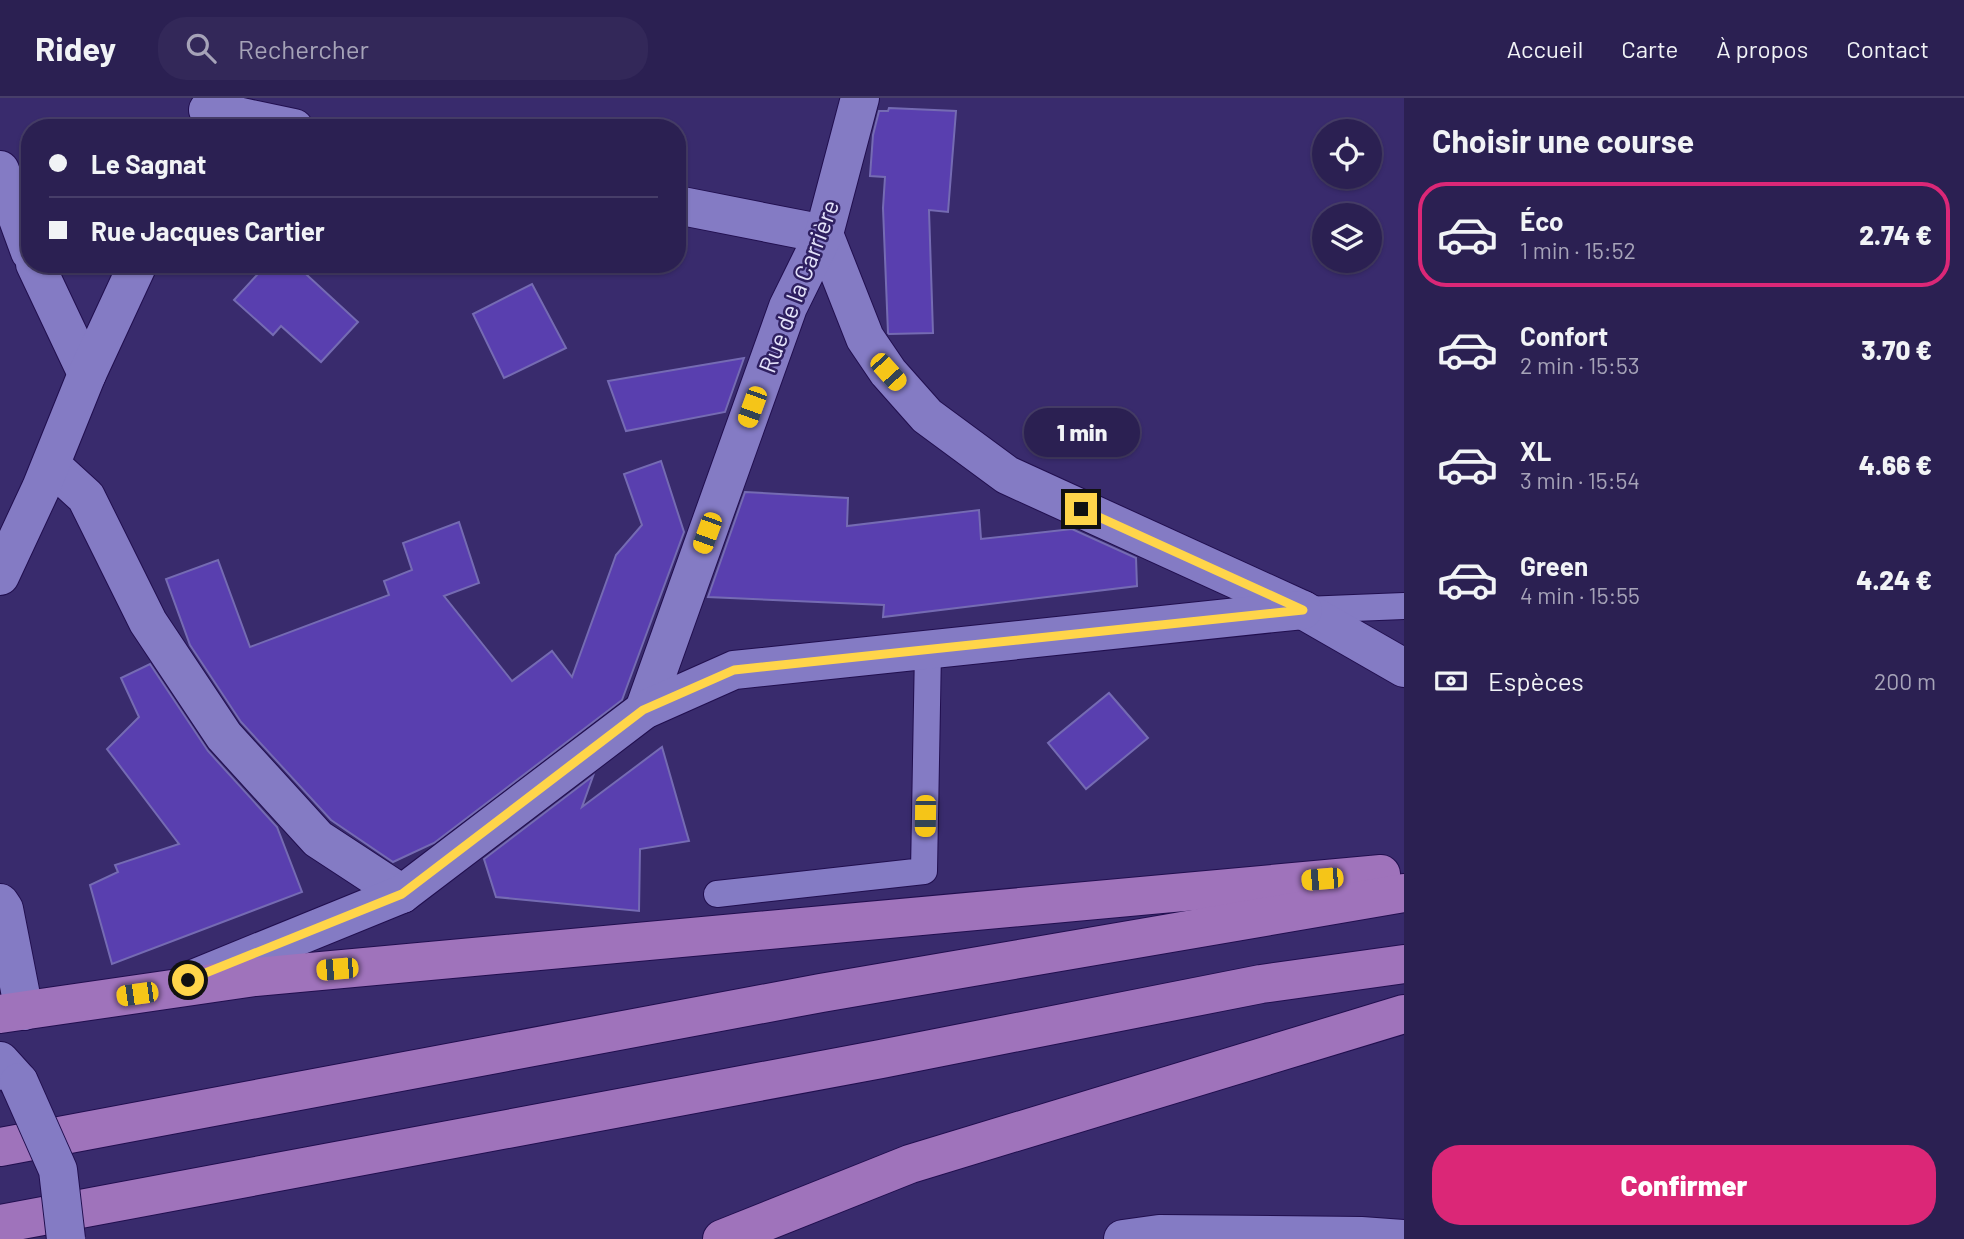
<!DOCTYPE html>
<html lang="fr">
<meta charset="utf-8">
<style>
:root{--surface:#2b2052;--page:#332859;--text:#f1f3f6;--muted:#a6a3b8;--line:#473e69;--accent:#db2777}
body{margin:0;font-family:Barlow,sans-serif;background:var(--page);color:var(--text);height:100vh;display:flex;flex-direction:column;font-size:26px;white-space:nowrap}
*{box-sizing:border-box;margin:0}
p{font-size:23px;color:var(--muted)}
.icon{flex:none;width:38px;height:38px;fill:none;stroke:currentColor;stroke-width:2;stroke-linecap:round;stroke-linejoin:round}
.map{position:relative;flex:1;overflow:hidden}
.sheet{display:flex;flex-direction:column;background:var(--surface);width:560px}
.sheet>*{flex:none}
.guide{position:absolute;left:21px;top:21px;width:665px;height:154px;border-radius:28px;box-shadow:0 2px 5px #0004,0 0 0 2px var(--line);display:grid;align-content:center;height:154px;padding:0 28px;background:var(--surface)}
.buttons{position:absolute;left:1312px;top:21px;display:grid;gap:14px}
.buttons a{display:grid;place-items:center;width:70px;height:70px;border-radius:50%;background:var(--surface);box-shadow:0 2px 5px #0004,0 0 0 2px var(--line);font-size:35px}
.end{position:absolute;width:32px;height:32px;margin:-16px;border:9px solid #ffd54a;background:#111;box-shadow:0 0 0 4px #111}
.from{border-radius:50%}
.bubble{position:absolute;height:49px;border-radius:24px;background:var(--surface);box-shadow:0 2px 5px #0004,0 0 0 2px var(--line);font-size:23px;font-weight:800;line-height:49px;text-align:center}
.car{position:absolute;width:21px;height:42px;margin:-21px -10px;border-radius:9px;box-shadow:0 0 5px 2px #0007;background:linear-gradient(#f5c518 24%,#345 0 40%,#f5c518 0 76%,#345 0 86%,#f5c518 0)}
.guide b{display:flex;align-items:center;gap:24px;height:66px;font-size:26px}
.guide b+b{border-top:2px solid var(--line)}
.guide i{width:18px;height:18px;background:var(--text)}
ul{padding:0;list-style:none}
li{display:flex;align-items:center;gap:21px;height:105px;margin:0 14px 10px;padding:0 14px;border:4px solid transparent;border-radius:28px}
li div{flex:1}
li b{display:block;font-size:26px}
li em{font-style:normal;font-weight:800}
li.current{border-color:var(--accent)}
li>.icon{width:63px;height:63px;stroke-width:1.5}
h2{padding:0 28px;font-size:32px;line-height:84px}
.pay{display:flex;align-items:center;gap:18px;height:77px;padding:0 28px;font-size:26px}
.pay p{margin-inline-start:auto}
.action{display:flex;gap:14px;margin-top:auto;padding:14px 28px}
.action a{flex:1;height:80px;border-radius:28px;background:var(--accent);color:#fff;font-size:28px;font-weight:800;line-height:80px;text-align:center}
header{display:flex;align-items:center;gap:42px;box-sizing:border-box;height:98px;padding:0 35px;background:var(--surface);border-bottom:2px solid var(--line)}
header strong{font-size:33px}
nav{display:flex;gap:38px;margin-inline-start:auto;font-size:24px}
.search{width:490px;height:63px;background:var(--page);display:flex;align-items:center;gap:18px;box-sizing:border-box;padding:0 24px;border-radius:28px;color:var(--muted);font-size:26px}
main{display:flex;flex:1;min-height:0}
.map>svg:first-child{display:block}
.building{fill:#593faf;stroke:#756bb3;stroke-width:2}
.lines{fill:none;stroke-linecap:round;stroke-linejoin:round}
.service-casing{stroke:#210f4f;stroke-width:28}
.minor-casing{stroke:#210f4f;stroke-width:40}
.secondary-casing{stroke:#210f4f;stroke-width:40}
.service{stroke:#847bc4;stroke-width:26}
.minor{stroke:#847bc4;stroke-width:38}
.secondary{stroke:#9f73bb;stroke-width:38}
.minor-bridge-casing{stroke:#210f4f;stroke-width:40;stroke-linecap:butt}
.minor-bridge{stroke:#847bc4;stroke-width:38}
.route{stroke:#ffd54a;stroke-width:9}
.labels{text-anchor:middle;dominant-baseline:central;stroke-width:5;stroke-linejoin:round;paint-order:stroke}
.street-label{font-size:24px;fill:#e4e3fb;stroke:#2f2061}
</style>
<header>
<strong>Ridey</strong>
<div class="search"><svg class="icon" aria-label="search" viewBox="0 0 24 24"><circle cx="10" cy="10" r="6"/><path d="M15 15l6 6"/></svg>Rechercher</div>
<nav><a>Accueil</a><a>Carte</a><a>À propos</a><a>Contact</a></nav>
</header>
<main>
<div class="map">
<svg width="1404" height="1141" viewBox="0 0 1404 1141">
<rect width="100%" height="100%" fill="#392b6d"/>
<g class="building">
<path d="M 889,10 L 956,13 L 948,114 L 929,112 L 933,235 L 889,236 L 888,235 L 883,110 L 885,79 L 870,78 L 873,37 L 879,13 L 888,13 Z"/>
<path d="M 267,166 L 295,166 L 358,224 L 321,264 L 281,228 L 273,237 L 234,202 Z"/>
<path d="M 532,186 L 566,250 L 504,280 L 473,216 Z"/>
<path d="M 744,260 L 725,314 L 626,333 L 608,283 Z"/>
<path d="M 661,363 L 684,434 L 622,602 L 434,745 L 393,764 L 331,722 L 241,624 L 190,547 L 166,481 L 218,462 L 250,549 L 389,497 L 384,483 L 412,472 L 403,445 L 459,424 L 479,485 L 444,498 L 512,583 L 552,553 L 572,579 L 616,457 L 642,427 L 624,376 Z"/>
<path d="M 745,394 L 848,400 L 847,428 L 979,412 L 981,441 L 1072,431 L 1136,460 L 1137,488 L 883,519 L 884,507 L 708,499 Z"/>
<path d="M 150,566 L 208,653 L 277,729 L 302,794 L 112,866 L 90,787 L 118,774 L 115,767 L 179,746 L 107,651 L 139,619 L 121,580 Z"/>
<path d="M 1109,595 L 1148,640 L 1086,691 L 1048,645 Z"/>
<path d="M 662,649 L 689,743 L 640,751 L 639,813 L 496,799 L 484,761 L 593,678 L 582,709 Z"/>
</g>
<g class="lines">
<g class="service-casing">
<g id="service">
<path d="M 1304,512 L 1404,508"/>
<path d="M 717,796 L 924,773 L 928,552"/>
</g>
</g>
<g class="minor-casing">
<g id="minor">
<path d="M 208,12 L 294,30"/>
<path d="M 0,72 L 30,154"/>
<path d="M 677,107 L 824,136 L 865,240 L 888,274 L 927,318 L 1007,377 L 1303,512 L 1404,570"/>
<path d="M 35,166 L 87,276"/>
<path d="M 51,367 L 86,399 L 148,524 L 224,638 L 318,741 L 402,796"/>
<path d="M 0,478 L 41,390 L 87,276 L 138,166"/>
<path d="M 644,612 L 788,209 L 824,136 L 860,0"/>
<path d="M 0,805 L 4,811 L 24,913"/>
<path d="M 193,881 L 402,796 L 644,612 L 734,572 L 1303,512"/>
<path d="M 0,963 L 19,984"/>
<path d="M 1123,1141 L 1159,1136 L 1361,1138 L 1404,1141"/>
</g>
</g>
<g class="secondary-casing">
<g id="secondary">
<path d="M 0,916 L 255,879 L 1381,776"/>
<path d="M 0,1049 L 821,895 L 1404,795"/>
<path d="M 0,1126 L 881,961 L 1261,886 L 1404,866"/>
<path d="M 722,1141 L 910,1066 L 1404,916"/>
</g>
</g>
<use href="#service" class="service"/>
<use href="#minor" class="minor"/>
<use href="#secondary" class="secondary"/>
<g class="minor-bridge-casing">
<path id="minor-bridge" d="M 19,984 L 58,1072 L 66,1141"/>
</g>
<use href="#minor-bridge" class="minor-bridge"/>
</g>
<g class="lines">
<path class="route" d="M 188,882 L 402,796 L 643,612 L 734,572 L 1303,512 L 1081,411"/>
</g>
<g class="labels">
<g class="street-label">
<text transform="translate(798 188) rotate(-69)">Rue de la Carrière</text>
</g>
</g>
</svg>
<div class="buttons">
<a><svg class="icon" aria-label="locate" viewBox="0 0 24 24"><circle cx="12" cy="12" r="6"/><path d="M12 2v4M12 18v4M2 12h4M18 12h4"/></svg></a>
<a><svg class="icon" aria-label="layers" viewBox="0 0 24 24"><path d="M12 4l9 5-9 5-9-5zM3 14l9 5 9-5"/></svg></a>
</div>
<i class="end from" style="left:188px;top:882px"></i>
<i class="end" style="left:1081px;top:411px"></i>
<div class="bubble" style="left:1024px;top:310px;width:116px">1 min</div>
<i class="car" style="left:888px;top:274px;rotate:138deg"></i>
<i class="car" style="left:752px;top:309px;rotate:200deg"></i>
<i class="car" style="left:707px;top:435px;rotate:200deg"></i>
<i class="car" style="left:925px;top:718px;rotate:181deg"></i>
<i class="car" style="left:1322px;top:781px;rotate:265deg"></i>
<i class="car" style="left:337px;top:871px;rotate:265deg"></i>
<i class="car" style="left:137px;top:896px;rotate:262deg"></i>
<div class="guide">
<b><i class="from"></i>Le Sagnat</b>
<b><i></i>Rue Jacques Cartier</b>
</div>
</div>
<section class="sheet">
<h2>Choisir une course</h2>
<ul>
<li class="current"><svg class="icon" aria-label="car" viewBox="0 0 24 24"><path d="M5 17H2v-5l4-1 3-4h7l3 4 3 1v5h-3M9 17h6M6 11h13"/><circle cx="7" cy="17" r="2"/><circle cx="17" cy="17" r="2"/></svg><div><b>Éco</b><p>1 min · 15:52</p></div><em>2.74 €</em></li>
<li><svg class="icon" aria-label="car" viewBox="0 0 24 24"><path d="M5 17H2v-5l4-1 3-4h7l3 4 3 1v5h-3M9 17h6M6 11h13"/><circle cx="7" cy="17" r="2"/><circle cx="17" cy="17" r="2"/></svg><div><b>Confort</b><p>2 min · 15:53</p></div><em>3.70 €</em></li>
<li><svg class="icon" aria-label="car" viewBox="0 0 24 24"><path d="M5 17H2v-5l4-1 3-4h7l3 4 3 1v5h-3M9 17h6M6 11h13"/><circle cx="7" cy="17" r="2"/><circle cx="17" cy="17" r="2"/></svg><div><b>XL</b><p>3 min · 15:54</p></div><em>4.66 €</em></li>
<li><svg class="icon" aria-label="car" viewBox="0 0 24 24"><path d="M5 17H2v-5l4-1 3-4h7l3 4 3 1v5h-3M9 17h6M6 11h13"/><circle cx="7" cy="17" r="2"/><circle cx="17" cy="17" r="2"/></svg><div><b>Green</b><p>4 min · 15:55</p></div><em>4.24 €</em></li>
</ul>
<div class="pay"><svg class="icon" aria-label="cash" viewBox="0 0 24 24"><path d="M3 7h18v10H3z"/><circle cx="12" cy="12" r="2"/></svg>Espèces<p>200 m</p></div>
<div class="action"><a>Confirmer</a></div>
</section>
</main>
